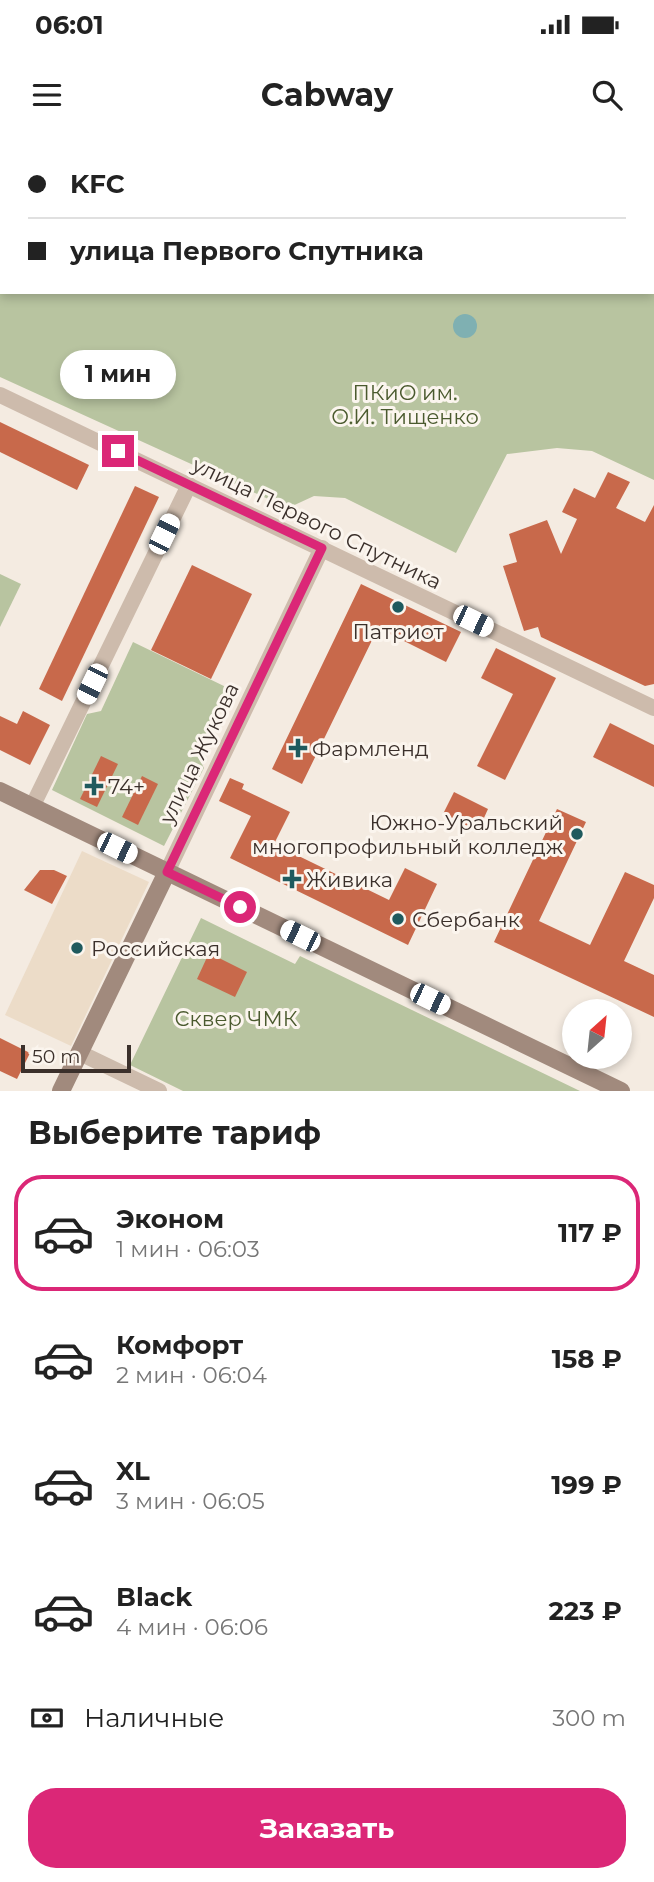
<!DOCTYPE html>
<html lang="ru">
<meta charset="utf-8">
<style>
:root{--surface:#fff;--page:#f2f2f2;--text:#222;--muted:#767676;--line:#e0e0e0;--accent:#db2777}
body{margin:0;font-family:Montserrat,sans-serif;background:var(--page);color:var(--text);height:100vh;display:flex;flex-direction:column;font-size:26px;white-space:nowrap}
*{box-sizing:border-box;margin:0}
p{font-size:23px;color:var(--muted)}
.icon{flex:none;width:38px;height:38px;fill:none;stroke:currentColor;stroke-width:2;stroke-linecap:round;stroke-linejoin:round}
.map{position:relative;height:951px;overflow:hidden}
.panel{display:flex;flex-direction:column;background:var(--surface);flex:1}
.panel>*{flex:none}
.top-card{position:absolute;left:0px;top:0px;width:654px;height:154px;box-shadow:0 4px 10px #0003;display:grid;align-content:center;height:154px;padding:0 28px;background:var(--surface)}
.needle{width:46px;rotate:27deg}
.tools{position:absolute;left:562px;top:859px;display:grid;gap:14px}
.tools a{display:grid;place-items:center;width:70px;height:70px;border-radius:50%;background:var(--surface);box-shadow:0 4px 10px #0003;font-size:35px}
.scale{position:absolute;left:21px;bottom:18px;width:110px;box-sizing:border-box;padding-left:7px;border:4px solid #3b302b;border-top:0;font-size:19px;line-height:24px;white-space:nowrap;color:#3b302b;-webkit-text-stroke:5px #fbf5ee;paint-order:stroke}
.end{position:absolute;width:32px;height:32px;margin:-16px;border:9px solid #db2777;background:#fff;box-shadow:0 0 0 4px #fff}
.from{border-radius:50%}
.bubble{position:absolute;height:49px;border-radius:24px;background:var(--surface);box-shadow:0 4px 10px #0003;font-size:23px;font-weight:700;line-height:49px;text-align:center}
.car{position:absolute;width:21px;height:42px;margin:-21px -10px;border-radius:9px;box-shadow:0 0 5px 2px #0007;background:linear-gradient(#fff 24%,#345 0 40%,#fff 0 76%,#345 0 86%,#fff 0)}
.top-card b{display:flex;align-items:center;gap:24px;height:66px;font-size:26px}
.top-card b+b{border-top:2px solid var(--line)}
.top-card i{width:18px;height:18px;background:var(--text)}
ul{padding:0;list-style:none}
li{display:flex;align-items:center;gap:21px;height:116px;margin:0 14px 10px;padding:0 14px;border:4px solid transparent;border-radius:28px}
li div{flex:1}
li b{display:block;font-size:26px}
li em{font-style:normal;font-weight:700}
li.current{border-color:var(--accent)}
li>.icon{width:63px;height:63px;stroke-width:1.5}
h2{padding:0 28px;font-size:32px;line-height:84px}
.pay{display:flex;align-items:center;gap:18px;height:77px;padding:0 28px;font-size:26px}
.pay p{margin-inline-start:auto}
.cta{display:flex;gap:14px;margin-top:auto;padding:14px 28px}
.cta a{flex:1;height:80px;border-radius:28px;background:var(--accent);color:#fff;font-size:28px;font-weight:700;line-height:80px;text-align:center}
.status{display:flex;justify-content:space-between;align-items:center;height:49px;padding:0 35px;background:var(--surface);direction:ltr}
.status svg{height:19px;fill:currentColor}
header{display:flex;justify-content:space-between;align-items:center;height:91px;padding:0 28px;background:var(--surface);font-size:32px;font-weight:700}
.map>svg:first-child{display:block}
.green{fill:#b8c4a0;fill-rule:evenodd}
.plaza{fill:#ecdcc8}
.water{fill:#7fb0b2}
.building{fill:#c8694b}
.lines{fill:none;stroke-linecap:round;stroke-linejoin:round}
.minor{stroke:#cdbbac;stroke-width:16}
.secondary{stroke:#a18a7d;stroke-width:18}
.route{stroke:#db2777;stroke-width:9}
.poi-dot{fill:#1f5a5e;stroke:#fbf5ee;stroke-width:2.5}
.labels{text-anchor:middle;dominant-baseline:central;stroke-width:6;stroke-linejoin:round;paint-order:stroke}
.park-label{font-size:21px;fill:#4a5a2e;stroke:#fbf5ee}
.street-label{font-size:21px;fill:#3b302b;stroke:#fbf5ee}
.poi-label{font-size:21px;fill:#3b302b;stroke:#fbf5ee;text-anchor:start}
</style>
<div class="status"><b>06:01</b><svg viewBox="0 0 49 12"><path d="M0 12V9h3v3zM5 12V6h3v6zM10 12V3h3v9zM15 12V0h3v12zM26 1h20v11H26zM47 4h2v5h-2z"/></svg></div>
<header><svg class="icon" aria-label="menu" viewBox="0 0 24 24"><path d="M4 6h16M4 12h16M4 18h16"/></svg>Cabway<svg class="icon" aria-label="search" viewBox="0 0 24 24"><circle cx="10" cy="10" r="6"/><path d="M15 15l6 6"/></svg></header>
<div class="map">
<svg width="654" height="951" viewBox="0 0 654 951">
<rect width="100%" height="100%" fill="#f4ebe1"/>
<g class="green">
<path d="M 0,0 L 654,0 L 654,340 L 592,311 L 557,308 L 507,314 L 456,413 L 345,358 L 314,356 L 288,368 L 0,237 ZM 2,2 L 653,2 L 653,152 L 2,152 Z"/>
<path d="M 0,434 L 21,444 L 0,487 Z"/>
<path d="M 133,502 L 228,548 L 197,614 L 204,628 L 164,706 L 52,650 L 87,574 L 101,571 Z"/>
<path d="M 201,778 L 295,824 L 300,816 L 580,951 L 183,951 L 130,925 Z"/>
</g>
<path class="plaza" d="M 82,711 L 149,742 L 71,906 L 5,875 Z"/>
<circle class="water" cx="465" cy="186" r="12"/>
<g class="building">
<path d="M 0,282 L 89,325 L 77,350 L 0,312 Z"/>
<path d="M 608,332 L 630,342 L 616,368 L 645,382 L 654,365 L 654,544 L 645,546 L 541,497 L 538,487 L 524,491 L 503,426 L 517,422 L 509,394 L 547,380 L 561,414 L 577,379 L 562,372 L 574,348 L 595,358 Z"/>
<path d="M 135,346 L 159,357 L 62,561 L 39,549 Z"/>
<path d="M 192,425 L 252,454 L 211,539 L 151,510 Z"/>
<path d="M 361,444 L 461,492 L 446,522 L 378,488 L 302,644 L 272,629 Z"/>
<path d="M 496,508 L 556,538 L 505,640 L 477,626 L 513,554 L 481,538 Z"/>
<path d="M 23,571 L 50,585 L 30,625 L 0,610 L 0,576 L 17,584 Z"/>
<path d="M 610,583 L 654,605 L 654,647 L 593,617 Z"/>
<path d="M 101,616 L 118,624 L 97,667 L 80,659 Z"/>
<path d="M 142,636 L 158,644 L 138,685 L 122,677 Z"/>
<path d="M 230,638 L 244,644 L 242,649 L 290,672 L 274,704 L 389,760 L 405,728 L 437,744 L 408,805 L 230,718 L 251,676 L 219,661 Z"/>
<path d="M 454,652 L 488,669 L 478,691 L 443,674 Z"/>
<path d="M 557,669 L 586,682 L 539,781 L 590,805 L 625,732 L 654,745 L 654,758 L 624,821 L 654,835 L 654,877 L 494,802 Z"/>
<path d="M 40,730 L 54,730 L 67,736 L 52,764 L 24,750 Z"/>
<path d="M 209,813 L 247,832 L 235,857 L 197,839 Z"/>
<path d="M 0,898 L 30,913 L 17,939 L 0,931 Z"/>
</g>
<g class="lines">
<g class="minor">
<path d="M 0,255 L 654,568"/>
<path d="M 32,667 L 189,345"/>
<path d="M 167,732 L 322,408"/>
<path d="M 80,913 L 159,951"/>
</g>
<g class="secondary">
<path d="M 0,651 L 621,951"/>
<path d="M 61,951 L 167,732"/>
</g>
</g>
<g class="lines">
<path class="route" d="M 118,311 L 322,408 L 167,732 L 240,767"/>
</g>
<g class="poi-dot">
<circle cx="398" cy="467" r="7"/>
<path d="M294.5 597.5h7v7h7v7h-7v7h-7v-7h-7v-7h7z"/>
<path d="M90.5 635.5h7v7h7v7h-7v7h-7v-7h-7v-7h7z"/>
<circle cx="577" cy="694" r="7"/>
<path d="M288.5 728.5h7v7h7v7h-7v7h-7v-7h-7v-7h7z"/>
<circle cx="398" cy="779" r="7"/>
<circle cx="77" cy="808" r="7"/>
</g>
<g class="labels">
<g class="park-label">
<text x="405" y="252">ПКиО им.<tspan x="405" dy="24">О.И. Тищенко</tspan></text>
<text x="236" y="878">Сквер ЧМК</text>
</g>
<g class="street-label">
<text transform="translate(317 383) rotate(26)">улица Первого Спутника</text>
<text transform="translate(199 613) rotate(-64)">улица Жукова</text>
</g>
<g class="poi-label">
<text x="398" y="491" text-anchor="middle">Патриот</text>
<text x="312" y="608">Фармленд</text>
<text x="108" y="646">74+</text>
<text x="563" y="682" text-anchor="end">Южно-Уральский<tspan x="563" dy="24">многопрофильный колледж</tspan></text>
<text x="306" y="739">Живика</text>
<text x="412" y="779">Сбербанк</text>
<text x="91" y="808">Российская</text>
</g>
</g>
</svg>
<div class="tools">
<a><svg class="needle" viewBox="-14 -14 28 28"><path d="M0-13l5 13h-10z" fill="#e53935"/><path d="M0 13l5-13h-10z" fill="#767676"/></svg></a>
</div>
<div class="scale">50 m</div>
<i class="end from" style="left:240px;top:767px"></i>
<i class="end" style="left:118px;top:311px"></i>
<div class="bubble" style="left:60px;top:210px;width:116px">1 мин</div>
<i class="car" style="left:164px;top:394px;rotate:26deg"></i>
<i class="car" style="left:473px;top:481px;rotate:116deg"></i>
<i class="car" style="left:92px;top:544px;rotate:206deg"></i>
<i class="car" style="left:117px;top:708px;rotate:116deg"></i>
<i class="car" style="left:300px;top:796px;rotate:296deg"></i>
<i class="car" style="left:430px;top:859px;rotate:116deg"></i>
<div class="top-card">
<b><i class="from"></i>KFC</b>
<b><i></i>улица Первого Спутника</b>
</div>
</div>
<section class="panel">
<h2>Выберите тариф</h2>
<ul>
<li class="current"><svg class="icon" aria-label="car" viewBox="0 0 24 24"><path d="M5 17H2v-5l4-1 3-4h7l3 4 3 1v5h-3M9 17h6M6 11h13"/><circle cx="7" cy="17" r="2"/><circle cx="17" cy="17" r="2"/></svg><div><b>Эконом</b><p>1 мин · 06:03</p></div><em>117 ₽</em></li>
<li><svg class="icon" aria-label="car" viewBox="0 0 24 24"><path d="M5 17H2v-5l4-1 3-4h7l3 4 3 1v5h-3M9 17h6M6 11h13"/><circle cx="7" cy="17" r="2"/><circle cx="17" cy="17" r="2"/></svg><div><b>Комфорт</b><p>2 мин · 06:04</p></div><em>158 ₽</em></li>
<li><svg class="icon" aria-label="car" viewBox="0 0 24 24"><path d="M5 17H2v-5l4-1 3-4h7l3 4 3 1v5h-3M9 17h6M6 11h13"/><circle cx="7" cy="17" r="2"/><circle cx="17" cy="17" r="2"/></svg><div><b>XL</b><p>3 мин · 06:05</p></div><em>199 ₽</em></li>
<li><svg class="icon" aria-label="car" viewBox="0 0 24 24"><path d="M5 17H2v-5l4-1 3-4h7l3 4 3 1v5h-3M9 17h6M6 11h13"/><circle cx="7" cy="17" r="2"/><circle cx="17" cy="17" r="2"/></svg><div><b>Black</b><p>4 мин · 06:06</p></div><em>223 ₽</em></li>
</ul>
<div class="pay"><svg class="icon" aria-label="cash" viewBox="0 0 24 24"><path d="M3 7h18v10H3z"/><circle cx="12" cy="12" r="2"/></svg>Наличные<p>300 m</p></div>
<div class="cta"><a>Заказать</a></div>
</section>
